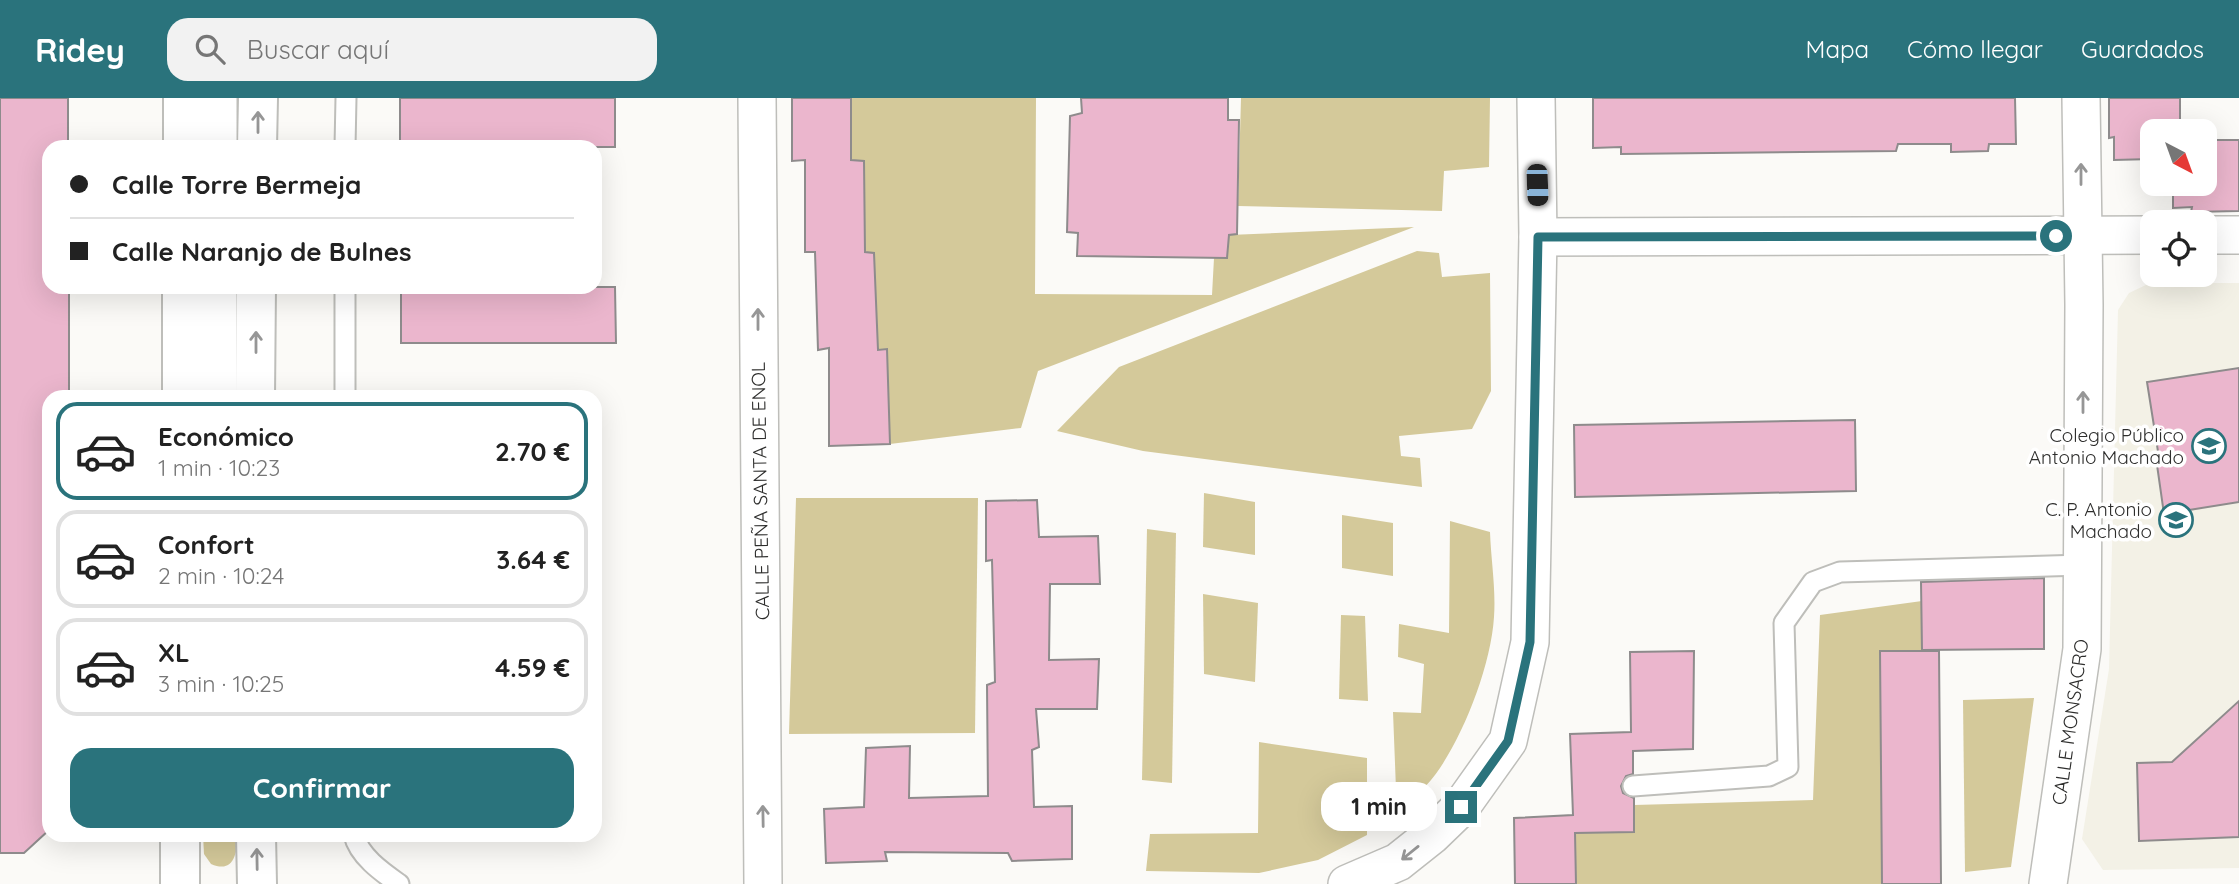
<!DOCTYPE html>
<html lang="es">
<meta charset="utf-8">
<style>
:root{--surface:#fff;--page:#f2f2f2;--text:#222;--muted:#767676;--line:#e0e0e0;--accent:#2a737c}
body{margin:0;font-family:Quicksand,sans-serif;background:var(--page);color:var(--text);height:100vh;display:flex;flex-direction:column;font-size:26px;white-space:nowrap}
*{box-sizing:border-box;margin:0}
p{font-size:23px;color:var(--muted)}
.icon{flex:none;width:38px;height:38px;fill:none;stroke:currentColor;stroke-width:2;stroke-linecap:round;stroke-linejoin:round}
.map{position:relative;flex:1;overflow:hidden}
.side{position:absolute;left:42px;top:292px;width:560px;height:452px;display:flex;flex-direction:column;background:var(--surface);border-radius:21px;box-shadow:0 7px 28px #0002}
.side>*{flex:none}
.guide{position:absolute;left:42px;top:42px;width:560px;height:154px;border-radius:21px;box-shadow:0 7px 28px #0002;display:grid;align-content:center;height:154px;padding:0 28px;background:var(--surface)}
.needle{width:46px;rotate:139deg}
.fabs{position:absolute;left:2140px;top:21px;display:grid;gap:14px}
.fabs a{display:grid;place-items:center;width:77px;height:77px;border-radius:14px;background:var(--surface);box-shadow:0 7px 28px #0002;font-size:35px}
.end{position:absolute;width:32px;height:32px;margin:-16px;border:9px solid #2a737c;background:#fff;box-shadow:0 0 0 4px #fff}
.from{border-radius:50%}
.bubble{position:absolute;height:49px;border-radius:21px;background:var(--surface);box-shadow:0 7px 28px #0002;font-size:23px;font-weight:800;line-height:49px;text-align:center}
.car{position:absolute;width:21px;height:42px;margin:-21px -10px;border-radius:9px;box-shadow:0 0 5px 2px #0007;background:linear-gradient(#222 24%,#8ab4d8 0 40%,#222 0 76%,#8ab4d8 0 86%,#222 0)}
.guide b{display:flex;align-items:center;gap:24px;height:66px;font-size:26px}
.guide b+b{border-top:2px solid var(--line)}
.guide i{width:18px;height:18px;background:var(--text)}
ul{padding:12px 0 0;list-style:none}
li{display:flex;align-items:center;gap:21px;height:98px;margin:0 14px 10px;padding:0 14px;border:4px solid var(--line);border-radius:21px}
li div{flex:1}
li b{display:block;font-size:26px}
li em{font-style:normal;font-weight:800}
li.selected{border-color:var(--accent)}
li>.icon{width:63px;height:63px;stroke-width:1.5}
.primary-button{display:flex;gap:14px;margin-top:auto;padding:14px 28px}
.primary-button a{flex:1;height:80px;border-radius:21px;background:var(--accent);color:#fff;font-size:28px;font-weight:800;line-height:80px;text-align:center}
header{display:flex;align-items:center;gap:42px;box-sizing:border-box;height:98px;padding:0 35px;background:var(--accent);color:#fff}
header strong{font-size:33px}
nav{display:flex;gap:38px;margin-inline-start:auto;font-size:24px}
.search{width:490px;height:63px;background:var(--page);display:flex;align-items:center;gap:18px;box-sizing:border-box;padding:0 24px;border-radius:21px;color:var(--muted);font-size:26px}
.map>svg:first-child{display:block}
.built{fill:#f3f1e6}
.green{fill:#d4c99a}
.building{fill:#ebb6cd;stroke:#8e8b8c;stroke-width:2}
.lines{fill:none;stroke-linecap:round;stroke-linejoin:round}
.lane-casing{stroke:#bebeba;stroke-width:23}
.street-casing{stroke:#bebeba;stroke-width:40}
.primary-casing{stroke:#bebeba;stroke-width:42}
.lane{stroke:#fff;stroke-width:19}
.street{stroke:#fff;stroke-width:37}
.primary{stroke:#fff;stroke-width:38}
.oneway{stroke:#969696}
.route{stroke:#2a737c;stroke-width:9}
.labels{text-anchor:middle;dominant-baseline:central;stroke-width:7;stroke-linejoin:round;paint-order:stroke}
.poi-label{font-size:19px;fill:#2e2e2d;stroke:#fff;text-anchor:end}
.street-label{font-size:19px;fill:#2e2e2d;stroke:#fff}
</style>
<header>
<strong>Ridey</strong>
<div class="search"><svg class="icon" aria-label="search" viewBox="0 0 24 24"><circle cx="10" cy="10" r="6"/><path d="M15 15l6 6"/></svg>Buscar aquí</div>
<nav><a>Mapa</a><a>Cómo llegar</a><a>Guardados</a></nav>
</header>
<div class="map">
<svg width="2239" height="786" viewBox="0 0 2239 786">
<rect width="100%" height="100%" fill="#fbfaf7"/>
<path class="built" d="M 2150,185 L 2239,185 L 2239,770 L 2103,772 L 2082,741 L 2109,571 L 2118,212 L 2129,195 Z"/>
<g class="green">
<path d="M 851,0 L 1036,0 L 1035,196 L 1212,197 L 1214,160 L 1227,160 L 1229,137 L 1414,129 L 1038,273 L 1021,330 L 890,346 L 887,251 L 878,252 L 874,155 L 865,154 L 851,62 Z"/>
<path d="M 1241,0 L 1490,0 L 1489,69 L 1444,73 L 1442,113 L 1238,108 Z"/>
<path d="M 1417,153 L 1439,155 L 1442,179 L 1490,175 L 1491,293 L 1472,331 L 1399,338 L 1401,358 L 1420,360 L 1422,389 L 1143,353 L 1057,333 L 1119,269 Z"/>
<path d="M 1204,395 L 1255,404 L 1255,457 L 1203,449 Z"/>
<path d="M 796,400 L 978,400 L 975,635 L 789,636 Z"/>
<path d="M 1342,417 L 1393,425 L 1393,478 L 1342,470 Z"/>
<path d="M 1450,423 L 1490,434 C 1491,462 1496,491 1494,519 C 1491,566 1466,631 1440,670 C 1429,687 1411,702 1397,717 L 1393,614 L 1421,615 L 1424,566 L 1398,559 L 1399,526 L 1449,535 Z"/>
<path d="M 1147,431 L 1176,435 L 1172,685 L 1142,682 Z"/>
<path d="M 1203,496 L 1258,505 L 1255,584 L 1204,576 Z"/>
<path d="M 1922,503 L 1922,553 L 1880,554 L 1882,786 L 1576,786 L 1575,735 L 1634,734 L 1634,707 L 1813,702 L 1820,517 Z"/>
<path d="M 1341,517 L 1365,518 L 1368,603 L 1339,601 Z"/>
<path d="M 2034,600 L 2011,769 L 1965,774 L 1963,602 Z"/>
<path d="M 1259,644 L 1367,660 L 1367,737 L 1318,762 L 1259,775 L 1146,773 L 1150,736 L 1258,735 Z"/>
<path d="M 203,737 L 238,737 C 237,755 234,776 211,766 L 204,756 Z"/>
</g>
<g class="building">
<path d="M 0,0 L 68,0 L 68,49 L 49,49 L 49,189 L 69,189 L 69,299 L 49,299 L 49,732 L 24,755 L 0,755 Z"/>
<rect x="400" y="0" width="215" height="49"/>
<path d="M 792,0 L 851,0 L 851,62 L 864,63 L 865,154 L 874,155 L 878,252 L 887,251 L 890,346 L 829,348 L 829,250 L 818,252 L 815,154 L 805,154 L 805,62 L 792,63 Z"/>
<path d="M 1081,0 L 1228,0 L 1228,22 L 1239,22 L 1237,136 L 1229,137 L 1227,160 L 1077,158 L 1078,135 L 1067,134 L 1070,18 L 1082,15 Z"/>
<path d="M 1593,0 L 2015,0 L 2016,46 L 1989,46 L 1988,53 L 1951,54 L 1951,46 L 1898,46 L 1896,53 L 1621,56 L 1621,49 L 1593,50 Z"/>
<path d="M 2109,0 L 2180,0 L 2180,33 L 2152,33 L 2152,61 L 2114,62 L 2114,39 L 2109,40 Z"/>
<path d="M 2205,42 L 2239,42 L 2239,113 L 2191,114 L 2192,109 L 2173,110 L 2173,86 L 2205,86 Z"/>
<path d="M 401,189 L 615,189 L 616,245 L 401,245 Z"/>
<path d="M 2239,270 L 2239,404 L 2164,416 L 2157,367 L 2160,366 L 2147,284 Z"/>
<path d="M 1855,322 L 1856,393 L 1575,399 L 1574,327 Z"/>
<path d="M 1037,402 L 1039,439 L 1098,438 L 1100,486 L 1050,486 L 1049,562 L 1099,561 L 1097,611 L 1036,611 L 1039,649 L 1032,652 L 1034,709 L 1072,708 L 1072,761 L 1012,763 L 1008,755 L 885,754 L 887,763 L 826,765 L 824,711 L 864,709 L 866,650 L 910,648 L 909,700 L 988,698 L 987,587 L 995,584 L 992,462 L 986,463 L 986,403 Z"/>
<path d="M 2044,480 L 2044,551 L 1922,552 L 1921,484 Z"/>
<path d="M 1694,553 L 1693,651 L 1633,653 L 1633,676 L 1626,678 L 1621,688 L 1623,695 L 1634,700 L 1634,734 L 1575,735 L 1576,786 L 1515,786 L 1514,720 L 1573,717 L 1570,636 L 1631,634 L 1630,554 Z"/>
<path d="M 1880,553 L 1939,553 L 1941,786 L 1882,786 Z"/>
<path d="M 2239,603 L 2239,739 L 2139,743 L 2137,665 L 2172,664 Z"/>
</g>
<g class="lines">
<g class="lane-casing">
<g id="lane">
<path d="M 345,49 L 346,0"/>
<path d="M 345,299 L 345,189"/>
<path d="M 1633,688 L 1769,678 L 1788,669 L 1784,525 L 1813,484 L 1840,474 L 2083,467"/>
<path d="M 354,737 C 359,758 382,774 399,786"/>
</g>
</g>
<g class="street-casing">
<g id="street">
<path d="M 218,0 L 218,49"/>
<path d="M 757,0 L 763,786"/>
<path d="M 2205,137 L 2239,137"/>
<path d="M 1538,139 L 2152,137"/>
<path d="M 218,189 L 218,299"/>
<path d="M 1347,786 L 1398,764 L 1432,737 L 1461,709 L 1508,643 L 1530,544 L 1538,139 L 1536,0"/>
<path d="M 2048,786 L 2082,551 L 2084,207 L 2081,0"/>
</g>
</g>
<g class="primary-casing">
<g id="primary">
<path d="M 183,49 L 183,0"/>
<path d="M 257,49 L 258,0"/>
<path d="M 182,299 L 182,189"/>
<path d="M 255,299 L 256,189"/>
<path d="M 256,737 L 257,786"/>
<path d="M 180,786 L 180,737"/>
</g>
</g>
<use href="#lane" class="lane"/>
<use href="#street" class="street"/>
<use href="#primary" class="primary"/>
</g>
<defs><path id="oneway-shaft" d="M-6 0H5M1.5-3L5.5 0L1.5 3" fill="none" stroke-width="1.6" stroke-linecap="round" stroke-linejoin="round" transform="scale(1.75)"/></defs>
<g class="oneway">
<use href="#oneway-shaft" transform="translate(258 24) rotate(-90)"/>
<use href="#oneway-shaft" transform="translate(2081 76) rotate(-90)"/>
<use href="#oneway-shaft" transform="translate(758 221) rotate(-90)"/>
<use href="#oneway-shaft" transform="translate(256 244) rotate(-90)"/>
<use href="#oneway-shaft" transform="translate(2083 304) rotate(-90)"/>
<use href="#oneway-shaft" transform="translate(763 718) rotate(-91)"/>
<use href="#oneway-shaft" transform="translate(1410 755) rotate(141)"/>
<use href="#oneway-shaft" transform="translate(257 761) rotate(-91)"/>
</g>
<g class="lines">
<path class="route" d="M 1461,709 L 1508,643 L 1530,544 L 1538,139 L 2056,138"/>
</g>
<defs>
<g id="school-ring" transform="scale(1.75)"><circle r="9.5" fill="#fff" stroke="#2a737c" stroke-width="1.5"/><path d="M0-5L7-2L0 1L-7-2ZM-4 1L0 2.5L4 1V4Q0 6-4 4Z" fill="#2a737c"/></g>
</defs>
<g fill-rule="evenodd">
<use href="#school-ring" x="2209" y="348"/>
<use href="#school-ring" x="2176" y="422"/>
</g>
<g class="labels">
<g class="poi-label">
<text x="2184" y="337">Colegio Público<tspan x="2184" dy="22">Antonio Machado</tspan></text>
<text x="2152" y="411">C. P. Antonio<tspan x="2152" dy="22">Machado</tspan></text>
</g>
<g class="street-label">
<text transform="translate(760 393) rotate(-91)">CALLE PEÑA SANTA DE ENOL</text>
<text transform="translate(2070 624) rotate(-82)">CALLE MONSACRO</text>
</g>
</g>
</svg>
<div class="fabs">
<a><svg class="needle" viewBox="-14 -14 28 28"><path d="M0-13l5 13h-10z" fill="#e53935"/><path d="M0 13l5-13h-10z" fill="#767676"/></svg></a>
<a><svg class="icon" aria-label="locate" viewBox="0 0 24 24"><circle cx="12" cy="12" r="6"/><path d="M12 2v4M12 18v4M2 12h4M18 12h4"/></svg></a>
</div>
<i class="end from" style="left:2056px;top:138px"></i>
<i class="end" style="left:1461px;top:709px"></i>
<div class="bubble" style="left:1321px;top:684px;width:116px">1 min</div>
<i class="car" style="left:1537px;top:87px;rotate:178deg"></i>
<div class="guide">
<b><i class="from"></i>Calle Torre Bermeja</b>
<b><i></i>Calle Naranjo de Bulnes</b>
</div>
<section class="side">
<ul>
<li class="selected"><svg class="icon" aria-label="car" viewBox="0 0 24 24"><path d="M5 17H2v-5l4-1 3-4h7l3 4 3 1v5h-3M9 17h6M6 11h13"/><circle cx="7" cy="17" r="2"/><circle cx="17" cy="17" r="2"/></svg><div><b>Económico</b><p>1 min · 10:23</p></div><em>2.70 €</em></li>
<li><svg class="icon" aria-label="car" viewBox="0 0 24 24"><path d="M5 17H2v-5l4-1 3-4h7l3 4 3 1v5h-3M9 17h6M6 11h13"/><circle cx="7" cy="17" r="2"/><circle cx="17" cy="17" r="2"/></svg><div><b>Confort</b><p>2 min · 10:24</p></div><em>3.64 €</em></li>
<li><svg class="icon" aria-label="car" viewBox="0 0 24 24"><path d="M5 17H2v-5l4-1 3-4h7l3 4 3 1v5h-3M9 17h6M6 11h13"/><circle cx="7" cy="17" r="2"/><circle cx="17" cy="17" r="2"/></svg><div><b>XL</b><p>3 min · 10:25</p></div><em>4.59 €</em></li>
</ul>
<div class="primary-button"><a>Confirmar</a></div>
</section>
</div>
